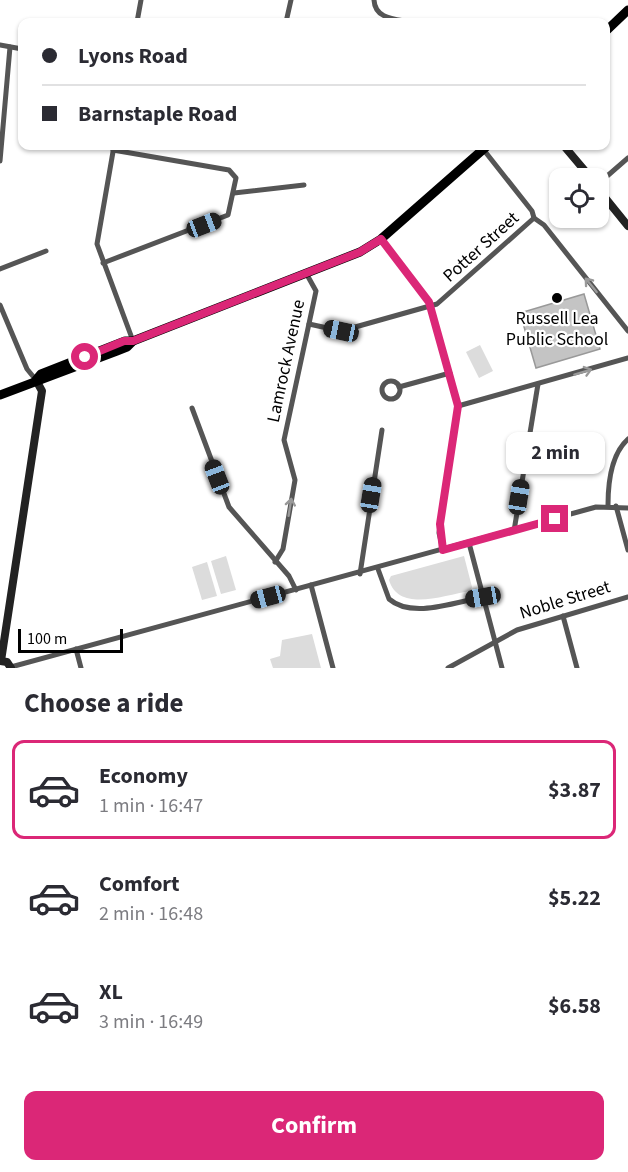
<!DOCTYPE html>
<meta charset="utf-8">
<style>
:root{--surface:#fff;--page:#f7f7f7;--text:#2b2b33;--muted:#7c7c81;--line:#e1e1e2;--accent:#db2777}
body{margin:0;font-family:"Source Sans 3",sans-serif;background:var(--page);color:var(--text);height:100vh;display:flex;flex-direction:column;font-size:22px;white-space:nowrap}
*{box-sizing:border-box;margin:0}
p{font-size:20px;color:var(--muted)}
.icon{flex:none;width:33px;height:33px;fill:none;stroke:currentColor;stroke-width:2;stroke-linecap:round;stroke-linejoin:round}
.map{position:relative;height:668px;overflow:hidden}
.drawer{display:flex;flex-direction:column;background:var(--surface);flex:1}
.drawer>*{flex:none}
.top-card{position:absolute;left:18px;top:18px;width:592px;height:132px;border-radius:12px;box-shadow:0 2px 4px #0004;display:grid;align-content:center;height:132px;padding:0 24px;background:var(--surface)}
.controls{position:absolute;left:549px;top:168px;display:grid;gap:12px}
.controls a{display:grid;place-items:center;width:60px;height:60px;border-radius:12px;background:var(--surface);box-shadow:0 2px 4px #0004;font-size:30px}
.scale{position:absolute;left:18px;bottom:15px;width:105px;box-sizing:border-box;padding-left:6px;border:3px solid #000;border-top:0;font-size:16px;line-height:21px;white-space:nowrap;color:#000;-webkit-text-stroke:4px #fff;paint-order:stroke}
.end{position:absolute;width:27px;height:27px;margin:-14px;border:8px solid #db2777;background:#fff;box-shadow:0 0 0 3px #fff}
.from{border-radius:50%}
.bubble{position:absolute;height:42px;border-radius:12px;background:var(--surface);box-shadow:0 2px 4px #0004;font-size:20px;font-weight:700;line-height:42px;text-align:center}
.car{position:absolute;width:18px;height:36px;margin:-18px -9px;border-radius:8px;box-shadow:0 0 4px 2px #0007;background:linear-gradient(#222 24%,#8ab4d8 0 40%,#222 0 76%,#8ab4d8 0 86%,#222 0)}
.top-card b{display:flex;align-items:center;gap:21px;height:57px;font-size:22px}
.top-card b+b{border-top:2px solid var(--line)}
.top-card i{width:15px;height:15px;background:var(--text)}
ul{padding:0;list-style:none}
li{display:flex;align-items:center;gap:18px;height:99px;margin:0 12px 9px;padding:0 12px;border:3px solid transparent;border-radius:12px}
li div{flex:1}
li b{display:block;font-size:22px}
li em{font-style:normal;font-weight:700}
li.current{border-color:var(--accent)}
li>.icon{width:54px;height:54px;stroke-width:1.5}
h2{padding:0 24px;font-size:27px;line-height:72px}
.button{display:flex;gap:12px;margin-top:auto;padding:12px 24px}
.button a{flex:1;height:69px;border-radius:12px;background:var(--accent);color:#fff;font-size:24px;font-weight:700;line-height:69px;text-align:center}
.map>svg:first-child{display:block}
.green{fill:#dcdcdc}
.building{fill:#c4c4c4;stroke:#999;stroke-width:1.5}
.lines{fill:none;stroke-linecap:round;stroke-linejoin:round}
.street{stroke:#555;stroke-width:5}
.secondary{stroke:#222;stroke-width:8}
.primary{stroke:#000;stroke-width:9}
.oneway{stroke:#999}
.route{stroke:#db2777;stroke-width:8}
.poi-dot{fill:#000;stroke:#fff;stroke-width:2}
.labels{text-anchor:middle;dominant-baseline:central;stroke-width:4.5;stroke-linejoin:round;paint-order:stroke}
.street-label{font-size:18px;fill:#000;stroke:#fff}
.poi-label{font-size:18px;fill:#000;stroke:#fff}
</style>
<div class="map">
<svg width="628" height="668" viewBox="0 0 628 668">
<rect width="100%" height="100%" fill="#fff"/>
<g class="green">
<path d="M 480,345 L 493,371 L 479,378 L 466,352 Z"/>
<path d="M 226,556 L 236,590 L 221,594 L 211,561 Z"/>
<path d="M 464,556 L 472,587 L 470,591 C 444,595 399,613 389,580 L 391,576 Z"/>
<path d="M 207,562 L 217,596 L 202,600 L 192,567 Z"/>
<path d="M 312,634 L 321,668 L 273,668 L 270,659 L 280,656 L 282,640 Z"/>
</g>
<path class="building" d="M 584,294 L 600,349 L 536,368 L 520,313 Z"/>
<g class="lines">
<g class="street">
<path d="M 374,0 C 375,19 395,19 410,22"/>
<path d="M 137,22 L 141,0"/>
<path d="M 286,22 L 291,0"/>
<path d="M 0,45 L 22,49"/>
<path d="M 114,146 L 97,244 L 133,341"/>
<path d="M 483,149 L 532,211 L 534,218 L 544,225 L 628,331"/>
<path d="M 0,161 L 10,47"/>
<path d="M 598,184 L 628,158"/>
<path d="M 234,193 L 304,185"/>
<path d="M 381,239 L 429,302 L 457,400 L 457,417 L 439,533 L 443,550"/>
<path d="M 103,263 L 228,215 L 236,178 L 229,170 L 113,150"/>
<path d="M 0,269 L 46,251"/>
<path d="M 0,305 L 27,369 L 36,380"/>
<path d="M 309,324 L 341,331 L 437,304 L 534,218"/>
<circle cx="391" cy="390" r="9"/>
<path d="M 399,387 L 450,373"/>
<path d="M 458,406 L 628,358"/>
<path d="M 192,408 L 229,507 L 289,576 L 296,590"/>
<path d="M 608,505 C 608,484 611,454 628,439"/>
<path d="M 616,506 L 628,550"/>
<path d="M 514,531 L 538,384"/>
<path d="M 469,543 L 502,668"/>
<path d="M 275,562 L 283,549 L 295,480 L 284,440 L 316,291 L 306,273"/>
<path d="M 378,569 L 389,599 C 412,619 455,602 483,597"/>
<path d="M 360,574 L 382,430"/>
<path d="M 311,585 L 333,668"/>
<path d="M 563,616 L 577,668"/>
<path d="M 76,649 L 81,668"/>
<path d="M 11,667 L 596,507 L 628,508"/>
<path d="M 448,668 L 517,630 L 628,597"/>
</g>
<g class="secondary">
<path d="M 564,146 L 591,178"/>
<path d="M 598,189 L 628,226"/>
<path d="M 0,661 L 7,662 L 11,668"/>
<path d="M 1,661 L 42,391 L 36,380"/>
</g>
<g class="primary">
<path d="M 606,31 L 628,10"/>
<path d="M 36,380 L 41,374 L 125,341 L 133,341 L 360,252 L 381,239 L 487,146"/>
<path d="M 0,395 L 117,351 L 127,347 L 133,341"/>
</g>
</g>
<defs><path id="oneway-shaft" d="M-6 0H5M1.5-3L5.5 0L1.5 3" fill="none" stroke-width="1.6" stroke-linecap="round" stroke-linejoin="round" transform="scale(1.5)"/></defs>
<g class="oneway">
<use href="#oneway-shaft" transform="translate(591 285) rotate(-129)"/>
<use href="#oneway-shaft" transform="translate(583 372) rotate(-17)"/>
<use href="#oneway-shaft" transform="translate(290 507) rotate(-81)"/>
</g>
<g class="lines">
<path class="route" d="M 85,357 L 124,341 L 133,341 L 360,252 L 381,239 L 429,302 L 458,406 L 440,524 L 443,550 L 555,519"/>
</g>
<circle class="poi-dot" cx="557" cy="298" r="6"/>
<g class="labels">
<g class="street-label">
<text transform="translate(481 247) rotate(-42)">Potter Street</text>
<text transform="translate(286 361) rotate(-78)">Lamrock Avenue</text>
<text transform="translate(565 600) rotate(-17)">Noble Street</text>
</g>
<g class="poi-label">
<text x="557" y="318">Russell Lea<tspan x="557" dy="21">Public School</tspan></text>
</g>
</g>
</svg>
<div class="controls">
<a><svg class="icon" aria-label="locate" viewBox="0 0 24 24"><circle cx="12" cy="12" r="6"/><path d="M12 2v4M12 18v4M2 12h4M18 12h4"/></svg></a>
</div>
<div class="scale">100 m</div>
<i class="end from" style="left:85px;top:357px"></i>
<i class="end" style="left:555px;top:519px"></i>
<div class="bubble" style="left:506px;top:432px;width:99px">2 min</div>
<i class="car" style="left:204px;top:225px;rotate:69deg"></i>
<i class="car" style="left:341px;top:331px;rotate:282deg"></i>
<i class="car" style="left:217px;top:477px;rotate:339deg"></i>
<i class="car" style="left:371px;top:495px;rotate:9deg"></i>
<i class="car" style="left:519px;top:497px;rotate:9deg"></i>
<i class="car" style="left:268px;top:597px;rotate:255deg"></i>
<i class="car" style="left:483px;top:597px;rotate:260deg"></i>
<div class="top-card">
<b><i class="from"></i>Lyons Road</b>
<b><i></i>Barnstaple Road</b>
</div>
</div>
<section class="drawer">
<h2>Choose a ride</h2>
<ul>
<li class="current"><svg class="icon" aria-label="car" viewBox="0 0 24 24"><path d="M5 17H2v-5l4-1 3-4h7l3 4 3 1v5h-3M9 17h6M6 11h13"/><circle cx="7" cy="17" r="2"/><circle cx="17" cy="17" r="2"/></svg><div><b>Economy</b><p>1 min · 16:47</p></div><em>$3.87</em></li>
<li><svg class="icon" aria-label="car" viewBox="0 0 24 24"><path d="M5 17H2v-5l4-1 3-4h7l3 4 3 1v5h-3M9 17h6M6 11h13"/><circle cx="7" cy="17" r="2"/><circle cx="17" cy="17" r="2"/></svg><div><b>Comfort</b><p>2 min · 16:48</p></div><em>$5.22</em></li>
<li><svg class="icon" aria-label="car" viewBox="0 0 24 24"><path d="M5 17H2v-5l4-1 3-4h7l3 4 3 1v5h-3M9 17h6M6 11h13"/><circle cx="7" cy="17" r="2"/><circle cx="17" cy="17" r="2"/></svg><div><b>XL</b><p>3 min · 16:49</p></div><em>$6.58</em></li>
</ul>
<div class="button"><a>Confirm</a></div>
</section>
